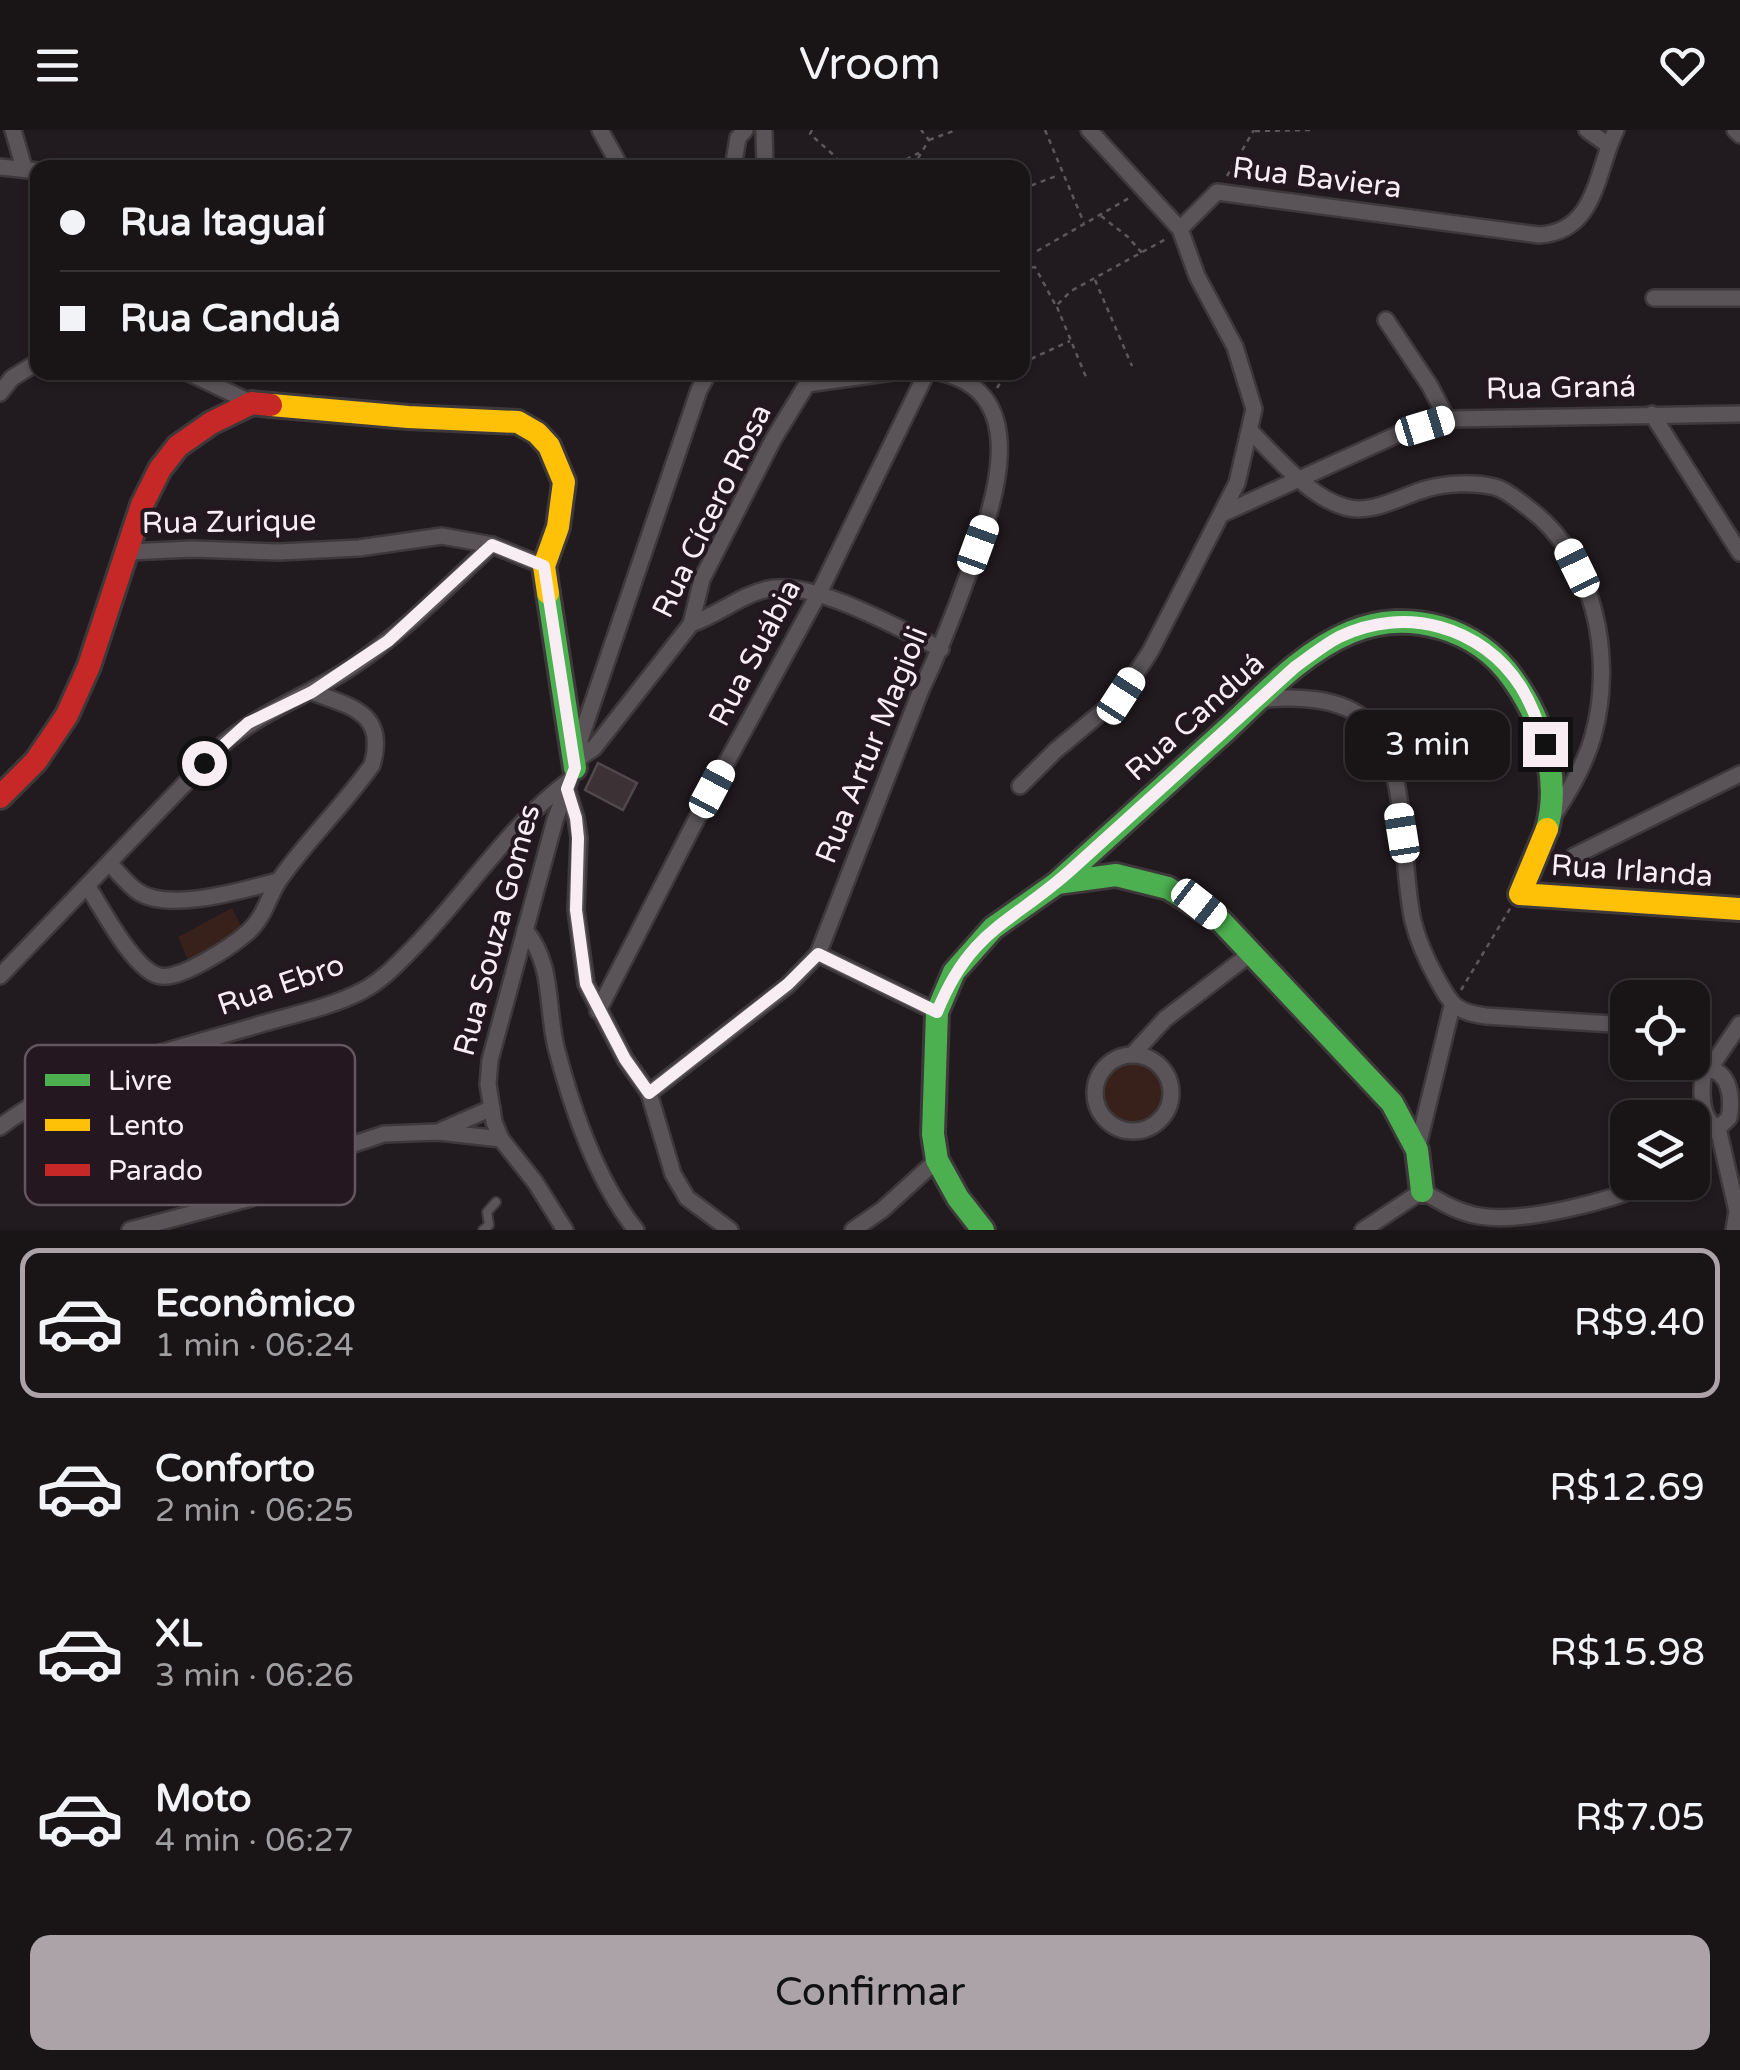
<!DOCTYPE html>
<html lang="pt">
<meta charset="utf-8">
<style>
:root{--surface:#191416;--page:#221d1f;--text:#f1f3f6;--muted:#9f9ea1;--line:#373335;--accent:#aca3a8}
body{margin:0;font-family:"Varela Round",sans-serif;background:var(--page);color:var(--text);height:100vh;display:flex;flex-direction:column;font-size:38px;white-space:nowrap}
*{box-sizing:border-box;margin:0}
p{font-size:32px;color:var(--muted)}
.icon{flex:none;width:55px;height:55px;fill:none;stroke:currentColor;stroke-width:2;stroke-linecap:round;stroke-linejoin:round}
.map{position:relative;height:1100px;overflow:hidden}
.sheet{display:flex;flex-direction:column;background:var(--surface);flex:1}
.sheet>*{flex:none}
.banner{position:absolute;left:30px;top:30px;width:1000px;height:220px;border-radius:20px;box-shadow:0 2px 8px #0004,0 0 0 2px var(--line);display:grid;align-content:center;height:220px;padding:0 30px;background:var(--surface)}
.tools{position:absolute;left:1610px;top:850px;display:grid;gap:20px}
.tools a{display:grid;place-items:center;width:100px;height:100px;border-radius:20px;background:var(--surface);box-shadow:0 2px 8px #0004,0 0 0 2px var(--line);font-size:50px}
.end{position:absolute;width:45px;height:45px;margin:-22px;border:12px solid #f7edf3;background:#111;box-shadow:0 0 0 5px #111}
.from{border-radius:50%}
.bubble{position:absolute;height:70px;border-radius:20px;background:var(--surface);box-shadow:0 2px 8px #0004,0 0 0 2px var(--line);font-size:32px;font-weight:600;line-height:70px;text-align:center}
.car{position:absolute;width:30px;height:60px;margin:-30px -15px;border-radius:12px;box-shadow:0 0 8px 2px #0007;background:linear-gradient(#fff 24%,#345 0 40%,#fff 0 76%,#345 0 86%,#fff 0)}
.banner b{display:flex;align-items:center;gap:35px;height:95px;font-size:38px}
.banner b+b{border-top:2px solid var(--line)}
.banner i{width:25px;height:25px;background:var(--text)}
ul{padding:18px 0 0;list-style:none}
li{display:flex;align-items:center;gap:30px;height:150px;margin:0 20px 15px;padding:0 10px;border:5px solid transparent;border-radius:20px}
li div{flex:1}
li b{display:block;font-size:38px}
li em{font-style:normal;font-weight:600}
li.active{border-color:var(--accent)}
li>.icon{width:90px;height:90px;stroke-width:1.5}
.action{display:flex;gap:20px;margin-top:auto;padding:20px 30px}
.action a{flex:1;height:115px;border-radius:20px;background:var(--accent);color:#111;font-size:40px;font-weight:600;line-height:115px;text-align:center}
header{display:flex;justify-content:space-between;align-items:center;height:130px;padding:0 30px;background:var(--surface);font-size:45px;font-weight:600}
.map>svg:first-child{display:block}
.green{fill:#38211a}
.building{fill:#3c3134;stroke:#50494c;stroke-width:2.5}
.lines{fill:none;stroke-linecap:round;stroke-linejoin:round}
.lane-casing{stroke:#3d383a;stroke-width:12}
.street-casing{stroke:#3d383a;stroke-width:20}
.fast-casing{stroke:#3d383a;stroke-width:28}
.slow-casing{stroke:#3d383a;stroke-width:28}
.jam-casing{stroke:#3d383a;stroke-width:28}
.path{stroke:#5d585a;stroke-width:2.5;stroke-dasharray:5 5;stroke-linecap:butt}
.lane{stroke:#5a5458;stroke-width:8}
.street{stroke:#5a5458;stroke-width:15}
.fast{stroke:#4caf50;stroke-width:22}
.slow{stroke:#ffc107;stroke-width:22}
.jam{stroke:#c62828;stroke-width:22}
.route{stroke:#f7edf3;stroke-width:12}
.labels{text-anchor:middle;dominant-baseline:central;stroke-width:8;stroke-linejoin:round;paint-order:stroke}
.street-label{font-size:30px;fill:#f7edf3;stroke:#24171f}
.key{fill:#24171f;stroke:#63575f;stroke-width:2.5}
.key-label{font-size:28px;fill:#f7edf3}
</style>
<header><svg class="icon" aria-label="menu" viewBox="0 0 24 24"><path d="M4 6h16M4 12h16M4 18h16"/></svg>Vroom<svg class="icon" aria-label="heart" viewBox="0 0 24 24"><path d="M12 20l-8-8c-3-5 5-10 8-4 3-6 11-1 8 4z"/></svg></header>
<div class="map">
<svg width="1740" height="1100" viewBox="0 0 1740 1100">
<rect width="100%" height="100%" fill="#211a1e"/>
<g class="green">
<path d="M 232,778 L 243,800 L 188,830 L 178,807 Z"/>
<circle cx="1132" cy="963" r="34"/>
</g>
<path class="building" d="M 598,633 L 637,653 L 623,680 L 585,660 Z"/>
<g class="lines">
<g class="lane-casing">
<path id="lane" d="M 483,1100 L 489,1095 L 487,1082 L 496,1072"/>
</g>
<g class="street-casing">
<g id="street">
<path d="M 13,0 L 24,38"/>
<path d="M 600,0 L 621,38"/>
<path d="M 764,0 L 765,38"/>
<path d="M 1587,0 L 1608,15"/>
<path d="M 1735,0 L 1740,5"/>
<path d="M 0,37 L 38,41"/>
<path d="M 733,38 L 738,8 L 745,0"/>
<path d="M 1180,99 L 1217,62 L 1539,105 C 1597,102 1596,40 1616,0"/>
<path d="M 1654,168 L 1740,168"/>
<path d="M 1386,190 L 1430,256 L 1447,289"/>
<path d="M 187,242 L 252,273"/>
<path d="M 807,254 L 893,242"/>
<path d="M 0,263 L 12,248 L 38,232"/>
<path d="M 1652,284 L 1740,423"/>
<path d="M 1250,301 C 1277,327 1309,367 1345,377 C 1372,385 1401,366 1426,359 C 1446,353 1474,352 1495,357 C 1506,360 1518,370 1527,377 C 1595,426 1615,528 1593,606 C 1585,635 1569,662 1552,688"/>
<path d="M 1222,384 L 1403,302 L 1447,289 L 1740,284"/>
<path d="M 129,422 L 192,419 L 279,422 L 359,418 L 442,406 L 492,415 L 544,436"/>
<path d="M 691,494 C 718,485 740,465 768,459 C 812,449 900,499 941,519"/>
<path d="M 1258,570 C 1292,566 1341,566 1368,592 C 1410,633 1400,735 1413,791 C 1418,811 1426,829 1436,847 C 1451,874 1454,882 1486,886 L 1628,895"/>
<path d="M 578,626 L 581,607 L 699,260 L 709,242"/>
<path d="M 578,629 L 594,618 L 691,494 L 702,449 L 774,308 L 807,254 L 808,242"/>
<path d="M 1020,656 L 1055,621 L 1121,566 L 1150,522 L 1237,353 L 1254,279 L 1235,217 L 1197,146 L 1180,99 L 1089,0"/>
<path d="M 567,659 L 576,688 L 579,708 L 576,780 L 586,854 L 625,929 L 649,963 L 673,1044 L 687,1068 L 730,1100"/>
<path d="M 1574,726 L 1740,644"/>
<path d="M 109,733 C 118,742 127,754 137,761 C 168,783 243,760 278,751"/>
<path d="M 88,757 C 102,778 134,841 160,846 C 181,850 232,816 248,802 C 265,787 268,766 280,749 C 308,709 344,675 372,635 C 387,584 353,577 312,562"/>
<path d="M 525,800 C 554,835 546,875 556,917 C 572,979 596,1050 636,1100"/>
<path d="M 818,824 L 937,882"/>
<path d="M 0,846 L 222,615 C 262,581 310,565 353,536 C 404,502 447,457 492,415"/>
<path d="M 598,881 L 712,659 L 819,463 L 927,242"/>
<path d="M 1132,925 L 1165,889 L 1250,824"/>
<circle cx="1133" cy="963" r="38"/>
<path d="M 1710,938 L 1740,894"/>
<path d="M 1703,946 L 1708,939 C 1730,941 1733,969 1729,988 L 1718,998"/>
<path d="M 1703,946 C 1701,964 1700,989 1718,998"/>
<path d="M 649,963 L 788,855 L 818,824 L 921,560 C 939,522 954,484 968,445 C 991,382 1038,262 938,242"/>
<path d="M 0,997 C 73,941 174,920 261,894 C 295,884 331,877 362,861 C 383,850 398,833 414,817 C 467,763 509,695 570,650"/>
<path d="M 1718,998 L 1737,1081 L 1734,1100"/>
<path d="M 442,1000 L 492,978"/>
<path d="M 1417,1020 L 1452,876"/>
<path d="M 1692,1020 L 1713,996"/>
<path d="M 130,1100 L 251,1068 L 336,1020 L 384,1004 L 438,1002 L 501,1009"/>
<path d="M 565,1100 L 535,1052 L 501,1009 L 494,992 L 488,954 L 490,930 L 555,690 L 569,652"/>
<path d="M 853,1100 L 882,1080 L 937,1030"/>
<path d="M 1363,1100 L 1422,1061 C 1441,1072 1457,1082 1479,1086 C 1525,1094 1612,1070 1655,1052"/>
</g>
</g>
<g class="fast-casing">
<g id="fast">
<path d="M 548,463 L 575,638"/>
<path d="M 1057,753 C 1113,702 1170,651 1226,600 C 1264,565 1302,522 1351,502 C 1408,478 1478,498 1513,549 C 1543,591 1561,648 1547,699"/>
<path d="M 983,1100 L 958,1068 L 937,1030 L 933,1004 L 937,882 L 954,842 L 993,798 L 1057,753 L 1116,745 L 1168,758 L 1221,791 L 1392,973 L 1417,1020 L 1422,1061"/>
</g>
</g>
<g class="slow-casing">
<g id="slow">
<path d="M 271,275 L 408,287 L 518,292 L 537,303 L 549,316 L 564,352 L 558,397 L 544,436 L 548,463"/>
<path d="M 1547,699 L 1520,764 L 1740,779"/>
</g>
</g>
<g class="jam-casing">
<path id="jam" d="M 0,667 L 36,631 L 67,585 L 89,536 L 142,375 L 160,339 L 178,316 L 211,293 L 252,273 L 271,275"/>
</g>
<g class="path">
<path d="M 812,0 L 810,4 L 837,28"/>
<path d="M 1045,0 L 1084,93"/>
<path d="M 1255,1 L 1310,0"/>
<path d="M 929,10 L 956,0"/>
<path d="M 888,38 L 919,23"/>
<path d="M 917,38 L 917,30 L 929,10 L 921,0"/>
<path d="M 1227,46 L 1254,0"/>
<path d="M 1022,59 L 1059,45"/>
<path d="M 1101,86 L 1128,107 L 1142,123"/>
<path d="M 1037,121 L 1131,67"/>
<path d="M 1022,139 L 1035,137 L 1056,176 L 1071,161 L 1166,109"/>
<path d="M 1095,150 L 1132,236"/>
<path d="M 1057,177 L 1086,247"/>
<path d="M 1022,233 L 1070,211"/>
<path d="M 997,258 L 1007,242"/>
<path d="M 1461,860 L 1511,777"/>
</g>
<use href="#lane" class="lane"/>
<use href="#street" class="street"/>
<use href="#fast" class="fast"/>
<use href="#slow" class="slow"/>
<use href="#jam" class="jam"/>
</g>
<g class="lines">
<path class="route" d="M 204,633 L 248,593 L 312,562 L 388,511 L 492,415 L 544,436 L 575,638 L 567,659 L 576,688 L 578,708 L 576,780 L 586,854 L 625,929 L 649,963 L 788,854 L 818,824 L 937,882 C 971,798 1011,794 1072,739 C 1146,672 1220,604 1295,537 C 1309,527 1324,515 1339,507 C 1405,475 1482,496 1521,557 C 1532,575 1539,594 1545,614"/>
</g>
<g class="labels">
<g class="street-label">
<text transform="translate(1317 48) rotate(7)">Rua Baviera</text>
<text transform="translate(1561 258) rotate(-1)">Rua Graná</text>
<text transform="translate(712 381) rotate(-64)">Rua Cícero Rosa</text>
<text transform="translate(229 392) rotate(-1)">Rua Zurique</text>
<text transform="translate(755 523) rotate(-62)">Rua Suábia</text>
<text transform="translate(1195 587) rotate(-42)">Rua Canduá</text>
<text transform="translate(872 615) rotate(-68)">Rua Artur Magioli</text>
<text transform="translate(1632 741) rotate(4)">Rua Irlanda</text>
<text transform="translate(497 800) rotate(-75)">Rua Souza Gomes</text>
<text transform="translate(281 855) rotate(-19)">Rua Ebro</text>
</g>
</g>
<rect x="25" y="915" width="330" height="160" rx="15" class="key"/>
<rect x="45" y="944" width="45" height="12" fill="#4caf50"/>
<rect x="45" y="989" width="45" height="12" fill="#ffc107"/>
<rect x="45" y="1034" width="45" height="12" fill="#c62828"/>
<g class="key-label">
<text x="108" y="960">Livre</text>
<text x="108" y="1005">Lento</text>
<text x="108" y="1050">Parado</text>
</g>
</svg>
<div class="tools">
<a><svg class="icon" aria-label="locate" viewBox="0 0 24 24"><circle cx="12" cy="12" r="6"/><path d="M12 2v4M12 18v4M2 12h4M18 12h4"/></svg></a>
<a><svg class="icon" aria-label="layers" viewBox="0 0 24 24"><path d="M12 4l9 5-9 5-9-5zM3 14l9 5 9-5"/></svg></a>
</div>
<i class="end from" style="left:204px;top:633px"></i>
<i class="end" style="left:1545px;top:614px"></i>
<div class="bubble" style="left:1345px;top:580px;width:165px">3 min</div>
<i class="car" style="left:1425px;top:296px;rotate:73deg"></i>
<i class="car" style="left:978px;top:415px;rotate:20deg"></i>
<i class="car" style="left:1577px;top:438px;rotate:334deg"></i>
<i class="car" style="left:1121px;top:566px;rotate:33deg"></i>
<i class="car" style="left:712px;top:659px;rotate:28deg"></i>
<i class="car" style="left:1402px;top:703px;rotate:351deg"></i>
<i class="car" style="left:1199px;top:774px;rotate:128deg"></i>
<div class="banner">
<b><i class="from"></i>Rua Itaguaí</b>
<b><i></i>Rua Canduá</b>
</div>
</div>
<section class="sheet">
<ul>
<li class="active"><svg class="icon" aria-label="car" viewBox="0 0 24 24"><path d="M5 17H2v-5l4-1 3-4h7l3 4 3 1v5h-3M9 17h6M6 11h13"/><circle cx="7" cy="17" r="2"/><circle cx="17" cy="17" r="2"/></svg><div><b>Econômico</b><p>1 min · 06:24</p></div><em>R$9.40</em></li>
<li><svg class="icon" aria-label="car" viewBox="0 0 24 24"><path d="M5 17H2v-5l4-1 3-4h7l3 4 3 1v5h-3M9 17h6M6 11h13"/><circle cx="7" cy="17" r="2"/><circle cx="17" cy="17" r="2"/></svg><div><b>Conforto</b><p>2 min · 06:25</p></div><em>R$12.69</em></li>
<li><svg class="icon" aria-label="car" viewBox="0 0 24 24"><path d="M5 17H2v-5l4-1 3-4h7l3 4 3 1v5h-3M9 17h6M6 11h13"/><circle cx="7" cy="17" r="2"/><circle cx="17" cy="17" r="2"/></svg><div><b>XL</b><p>3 min · 06:26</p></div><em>R$15.98</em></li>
<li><svg class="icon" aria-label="car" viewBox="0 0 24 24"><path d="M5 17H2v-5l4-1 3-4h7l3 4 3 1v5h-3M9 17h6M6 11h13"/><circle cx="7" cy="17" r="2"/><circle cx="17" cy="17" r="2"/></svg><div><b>Moto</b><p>4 min · 06:27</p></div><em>R$7.05</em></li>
</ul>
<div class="action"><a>Confirmar</a></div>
</section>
